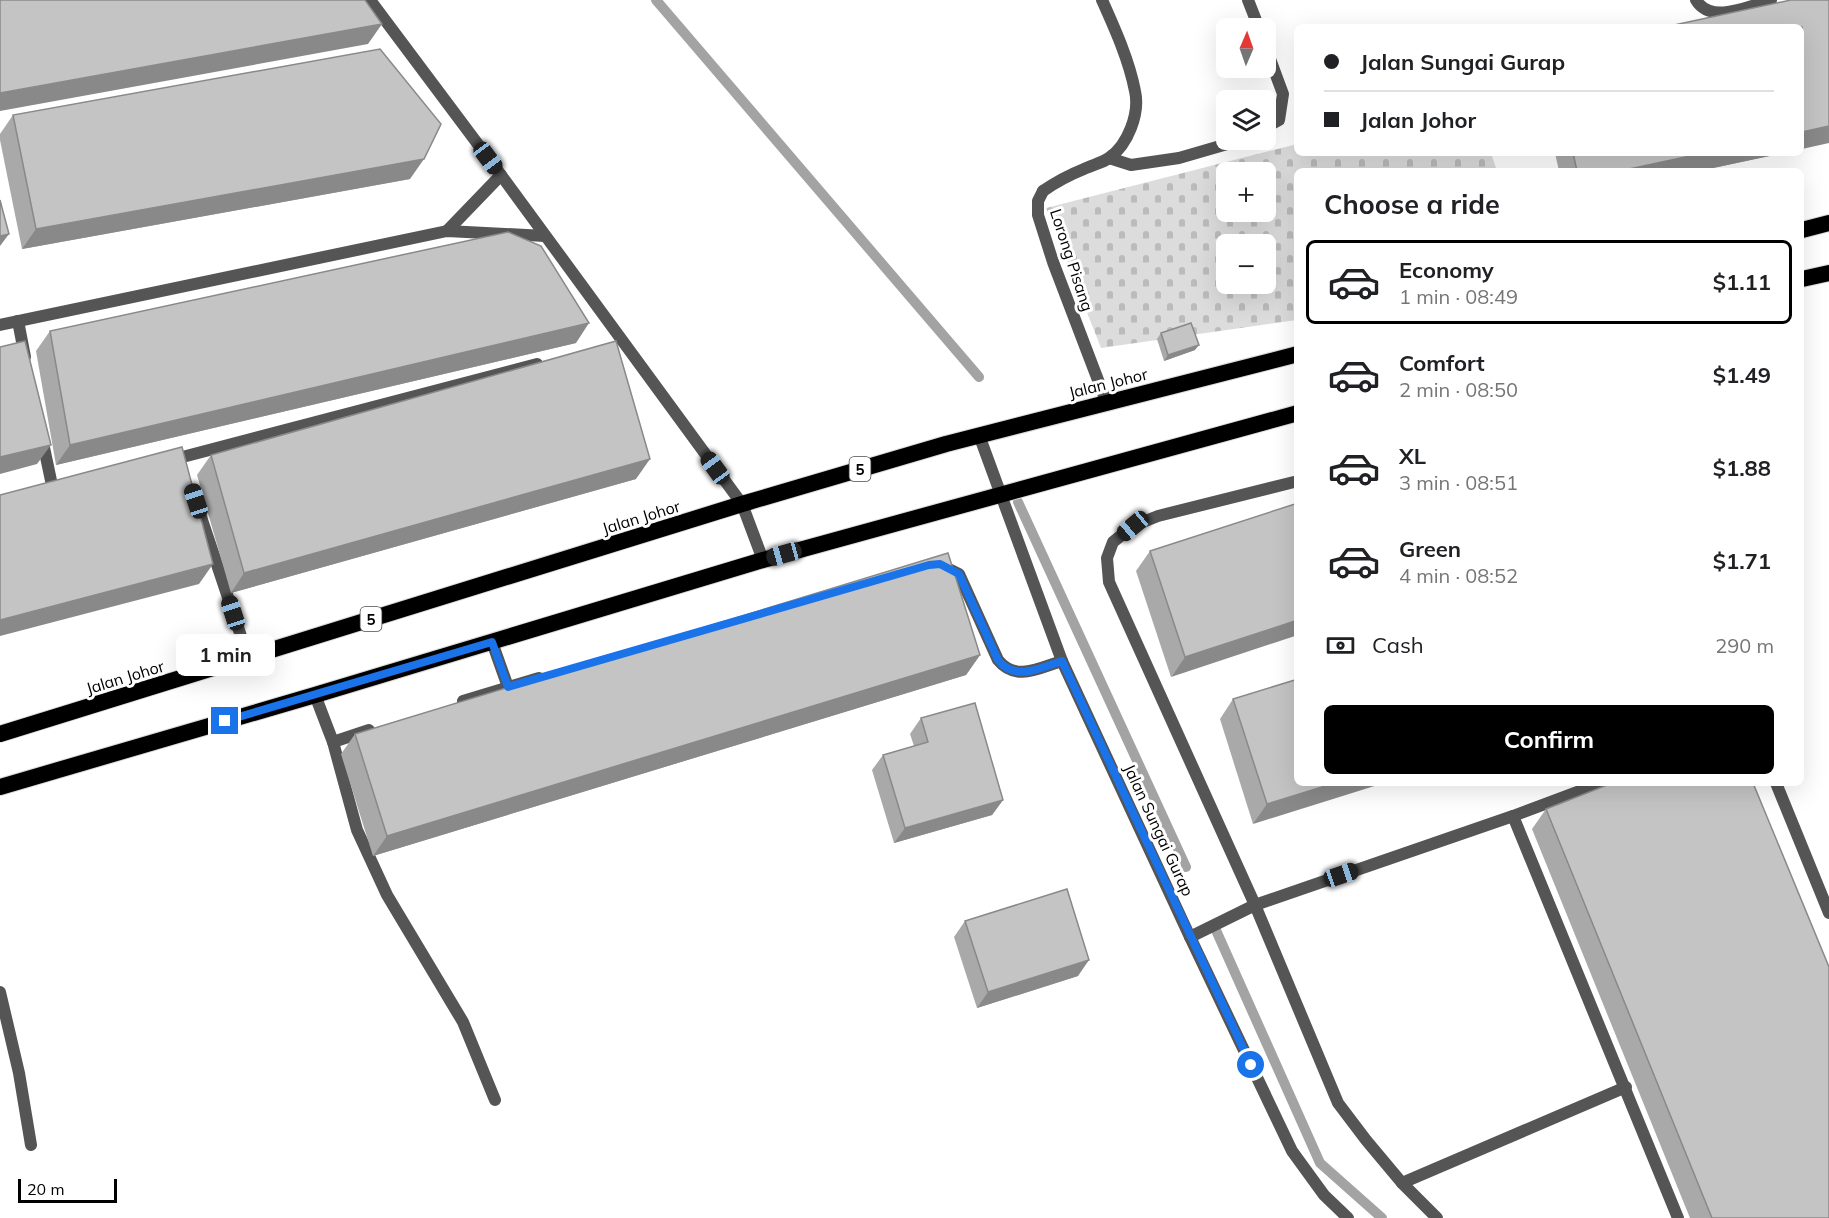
<!DOCTYPE html>
<meta charset="utf-8">
<style>
:root{--surface:#fff;--page:#f2f2f2;--text:#202124;--muted:#757577;--line:#e0e0e0;--accent:#000}
body{margin:0;font-family:Mulish,sans-serif;background:var(--page);color:var(--text);height:100vh;display:flex;flex-direction:column;font-size:22px;white-space:nowrap}
*{box-sizing:border-box;margin:0}
p{font-size:20px;color:var(--muted)}
.icon{flex:none;width:33px;height:33px;fill:none;stroke:currentColor;stroke-width:2;stroke-linecap:round;stroke-linejoin:round}
.map{position:relative;flex:1;overflow:hidden}
.panel{position:absolute;left:1294px;top:168px;width:510px;height:618px;display:flex;flex-direction:column;background:var(--surface);border-radius:9px;box-shadow:0 6px 24px #0002}
.panel>*{flex:none}
.top-card{position:absolute;left:1294px;top:24px;width:510px;height:132px;border-radius:9px;box-shadow:0 6px 24px #0002;display:grid;align-content:center;height:132px;padding:0 30px;background:var(--surface)}
.needle{width:39px;rotate:2deg}
.tools{position:absolute;left:1216px;top:18px;display:grid;gap:12px}
.tools a{display:grid;place-items:center;width:60px;height:60px;border-radius:9px;background:var(--surface);box-shadow:0 6px 24px #0002;font-size:30px}
.scale{position:absolute;left:18px;bottom:15px;width:99px;box-sizing:border-box;padding-left:6px;border:3px solid #000;border-top:0;font-size:16px;line-height:21px;white-space:nowrap;color:#000;-webkit-text-stroke:4px #fff;paint-order:stroke}
.end{position:absolute;width:27px;height:27px;margin:-14px;border:8px solid #1a73e8;background:#fff;box-shadow:0 0 0 3px #fff}
.from{border-radius:50%}
.bubble{position:absolute;height:42px;border-radius:9px;background:var(--surface);box-shadow:0 6px 24px #0002;font-size:20px;font-weight:700;line-height:42px;text-align:center}
.car{position:absolute;width:18px;height:36px;margin:-18px -9px;border-radius:8px;box-shadow:0 0 4px 2px #0007;background:linear-gradient(#222 24%,#8ab4d8 0 40%,#222 0 76%,#8ab4d8 0 86%,#222 0)}
.top-card b{display:flex;align-items:center;gap:21px;height:57px;font-size:22px}
.top-card b+b{border-top:2px solid var(--line)}
.top-card i{width:15px;height:15px;background:var(--text)}
ul{padding:0;list-style:none}
li{display:flex;align-items:center;gap:18px;height:84px;margin:0 12px 9px;padding:0 18px;border:3px solid transparent;border-radius:9px}
li div{flex:1}
li b{display:block;font-size:22px}
li em{font-style:normal;font-weight:700}
li.current{border-color:var(--accent)}
li>.icon{width:54px;height:54px;stroke-width:1.5}
h2{padding:0 30px;font-size:27px;line-height:72px}
.pay{display:flex;align-items:center;gap:15px;height:66px;padding:0 30px;font-size:22px}
.pay p{margin-inline-start:auto}
.cta{display:flex;gap:12px;margin-top:auto;padding:12px 30px}
.cta a{flex:1;height:69px;border-radius:9px;background:var(--accent);color:#fff;font-size:24px;font-weight:700;line-height:69px;text-align:center}
.map>svg:first-child{display:block}
.cemetery{fill:url(#cemetery-stones);fill-rule:evenodd}
.lines{fill:none;stroke-linecap:round;stroke-linejoin:round}
.stream{stroke:#a3a3a3;stroke-width:10}
.trunk-casing{stroke:#dbdbdb;stroke-width:18}
.service{stroke:#555;stroke-width:12}
.minor{stroke:#555;stroke-width:12}
.trunk{stroke:#000;stroke-width:16}
.wall{fill:#a9a9a9}
.shaded-wall{fill:#898989}
.building{fill:#c4c4c4;stroke:#898989;stroke-width:1.5}
.route{stroke:#1a73e8;stroke-width:8}
.labels{text-anchor:middle;dominant-baseline:central;stroke-width:6;stroke-linejoin:round;paint-order:stroke}
.shield{fill:#fff;stroke:#4c4c4c;stroke-width:1.5}
.shield-label{font-size:15px;font-weight:bold;fill:#000}
.street-label{font-size:16px;fill:#000;stroke:#fff}
</style>
<div class="map">
<svg width="1829" height="1218" viewBox="0 0 1829 1218">
<defs>
<pattern id="cemetery-stones" width="16" height="16" patternUnits="userSpaceOnUse" patternTransform="scale(1.5)"><rect width="16" height="16" fill="#dcdcdc"/><path d="M2 7V4a2 2 0 0 1 4 0v3zM10 15v-3a2 2 0 0 1 4 0v3z" fill="#bbb"/></pattern>
</defs>
<rect width="100%" height="100%" fill="#fff"/>
<path class="cemetery" d="M 1297,144 L 1298,153 L 1491,153 L 1497,171 L 1298,171 L 1297,320 L 1101,348 L 1046,208 ZM 1227,172 L 1266,172 L 1266,212 L 1227,212 ZM 1227,244 L 1266,244 L 1266,284 L 1227,284 Z"/>
<g class="lines">
<g class="stream">
<path d="M 656,0 L 979,377"/>
<path d="M 1018,502 L 1186,867"/>
<path d="M 1215,928 L 1320,1163 L 1382,1218"/>
</g>
<g class="trunk-casing">
<g id="trunk">
<path d="M 1802,230 L 1829,223"/>
<path d="M 1802,279 L 1829,273"/>
<path d="M 0,734 L 742,504 L 946,444 L 1298,354"/>
<path d="M 0,787 L 315,695 L 763,560 L 1298,413"/>
</g>
</g>
<g class="service">
<path d="M 1043,191 L 1038,201 L 1038,215 L 1053,262 L 1106,401"/>
<path d="M 18,321 L 25,357"/>
<path d="M 42,438 L 53,490"/>
<path d="M 171,460 L 537,364"/>
<path d="M 194,496 L 248,657"/>
<path d="M 333,742 L 357,830 L 387,895 L 463,1022 L 495,1100"/>
<path d="M 1601,783 L 1513,816 L 1678,1218"/>
<path d="M 1776,783 L 1829,913"/>
<path d="M 1402,1183 L 1626,1087"/>
</g>
<g class="minor">
<path d="M 370,0 L 501,175 L 742,504 L 763,560"/>
<path d="M 1248,0 L 1259,28"/>
<path d="M 1696,0 C 1711,25 1749,6 1771,0"/>
<path d="M 1266,48 L 1283,94 L 1279,120 L 1266,127"/>
<path d="M 1109,158 L 1131,165 L 1179,158 L 1241,140"/>
<path d="M 1043,191 C 1056,182 1069,175 1084,169 C 1092,165 1102,163 1109,158 C 1128,145 1140,113 1135,91 C 1129,60 1115,29 1102,0"/>
<path d="M 447,231 L 501,175"/>
<path d="M 0,325 L 447,231 L 545,236"/>
<path d="M 979,435 L 1062,661 L 1190,937 L 1292,1151 L 1324,1195 L 1348,1218"/>
<path d="M 1298,481 L 1158,516 L 1133,526 L 1113,542 L 1107,558 L 1109,582 L 1255,905 L 1338,1103 L 1366,1140 L 1402,1183 L 1437,1218"/>
<path d="M 939,564 L 959,574 L 998,660 C 1016,682 1039,668 1062,661"/>
<path d="M 492,642 L 508,687"/>
<path d="M 315,695 L 333,742 L 369,730"/>
<path d="M 463,701 L 539,678"/>
<path d="M 1190,937 L 1255,905 L 1513,816"/>
<path d="M 0,992 L 19,1073 L 31,1145"/>
</g>
<use href="#trunk" class="trunk"/>
</g>
<g class="wall">
<path d="M 13,115 L 410,179 L 22,249 L 0,140 L 0,134 Z"/>
<path d="M 1555,153 L 1783,153 L 1699,171 L 1559,171 Z"/>
<path d="M 50,331 L 576,343 L 56,465 L 36,351 Z"/>
<path d="M 1161,333 L 1195,350 L 1164,361 L 1157,339 Z"/>
<path d="M 211,455 L 636,479 L 231,593 L 197,475 Z"/>
<path d="M 1298,503 L 1171,677 L 1136,571 L 1150,551 Z"/>
<path d="M 980,655 L 966,675 L 373,856 L 341,754 L 355,734 Z"/>
<path d="M 1233,699 L 1298,783 L 1253,824 L 1220,719 Z"/>
<path d="M 921,718 L 1003,800 L 992,815 L 894,843 L 872,770 L 883,755 L 914,746 L 910,734 Z"/>
<path d="M 1546,809 L 1829,1218 L 1690,1218 L 1532,829 Z"/>
<path d="M 965,921 L 1078,976 L 977,1008 L 954,937 Z"/>
</g>
<g class="shaded-wall">
<path d="M 382,24 L 368,44 L 0,111 L 0,93 Z"/>
<path d="M 1829,126 L 1829,143 L 1802,149 L 1802,132 Z"/>
<path d="M 1704,153 L 1783,153 L 1699,171 L 1620,171 Z"/>
<path d="M 424,159 L 410,179 L 22,249 L 36,229 Z"/>
<path d="M 9,234 L 0,246 L 0,236 Z"/>
<path d="M 589,323 L 576,343 L 56,465 L 70,445 Z"/>
<path d="M 1199,345 L 1195,350 L 1164,361 L 1168,355 Z"/>
<path d="M 51,445 L 37,464 L 0,474 L 0,457 Z"/>
<path d="M 650,459 L 636,479 L 231,593 L 244,573 Z"/>
<path d="M 213,564 L 199,584 L 0,636 L 0,620 Z"/>
<path d="M 1298,620 L 1298,635 L 1171,677 L 1185,657 Z"/>
<path d="M 980,655 L 966,675 L 373,856 L 387,836 Z"/>
<path d="M 1335,783 L 1384,783 L 1253,824 L 1267,804 Z"/>
<path d="M 1003,800 L 992,815 L 894,843 L 905,828 Z"/>
<path d="M 1089,960 L 1078,976 L 977,1008 L 988,992 Z"/>
</g>
<g class="building">
<path d="M 0,0 L 365,0 L 382,24 L 0,93 Z"/>
<path d="M 1791,0 L 1829,0 L 1829,126 L 1802,132 L 1802,27 L 1665,27 Z"/>
<path d="M 380,49 L 441,124 L 424,159 L 36,229 L 13,115 Z"/>
<path d="M 1573,153 L 1704,153 L 1620,171 L 1577,171 Z"/>
<path d="M 0,200 L 9,234 L 0,236 Z"/>
<path d="M 508,232 L 541,246 L 589,323 L 70,445 L 50,331 Z"/>
<path d="M 1191,323 L 1199,345 L 1168,355 L 1161,333 Z"/>
<path d="M 25,341 L 51,445 L 0,457 L 0,347 Z"/>
<path d="M 616,341 L 650,459 L 244,573 L 211,455 Z"/>
<path d="M 182,447 L 213,564 L 0,620 L 0,495 Z"/>
<path d="M 1298,503 L 1298,620 L 1185,657 L 1150,551 Z"/>
<path d="M 948,553 L 980,655 L 387,836 L 355,734 Z"/>
<path d="M 1298,679 L 1298,783 L 1335,783 L 1267,804 L 1233,699 Z"/>
<path d="M 975,703 L 1003,800 L 905,828 L 883,755 L 928,742 L 921,718 Z"/>
<path d="M 1612,783 L 1753,783 L 1829,967 L 1829,1218 L 1712,1218 L 1546,809 Z"/>
<path d="M 1067,889 L 1089,960 L 988,992 L 965,921 Z"/>
</g>
<g class="lines">
<path class="route" d="M 225,721 L 492,642 L 508,687 L 929,565 L 940,564 L 959,574 L 998,660 C 1015,682 1040,668 1062,661 L 1251,1065"/>
</g>
<g class="labels">
<g class="shield">
<rect x="849.5" y="457" width="21" height="24" rx="4.5"/>
<rect x="360.5" y="607" width="21" height="24" rx="4.5"/>
</g>
<g class="shield-label">
<text x="860" y="469">5</text>
<text x="371" y="619">5</text>
</g>
<g class="street-label">
<text transform="translate(1072 260) rotate(72)">Lorong Pisang</text>
<text transform="translate(1108 383) rotate(-14)">Jalan Johor</text>
<text transform="translate(641 517) rotate(-17)">Jalan Johor</text>
<text transform="translate(125 677) rotate(-17)">Jalan Johor</text>
<text transform="translate(1159 830) rotate(65)">Jalan Sungai Gurap</text>
</g>
</g>
</svg>
<div class="tools">
<a><svg class="needle" viewBox="-14 -14 28 28"><path d="M0-13l5 13h-10z" fill="#e53935"/><path d="M0 13l5-13h-10z" fill="#757577"/></svg></a>
<a><svg class="icon" aria-label="layers" viewBox="0 0 24 24"><path d="M12 4l9 5-9 5-9-5zM3 14l9 5 9-5"/></svg></a>
<a>+</a>
<a>−</a>
</div>
<div class="scale">20 m</div>
<i class="end from" style="left:1251px;top:1065px"></i>
<i class="end" style="left:225px;top:721px"></i>
<div class="bubble" style="left:176px;top:634px;width:99px">1 min</div>
<i class="car" style="left:488px;top:158px;rotate:143deg"></i>
<i class="car" style="left:715px;top:468px;rotate:324deg"></i>
<i class="car" style="left:196px;top:501px;rotate:342deg"></i>
<i class="car" style="left:1133px;top:526px;rotate:230deg"></i>
<i class="car" style="left:784px;top:554px;rotate:254deg"></i>
<i class="car" style="left:233px;top:613px;rotate:342deg"></i>
<i class="car" style="left:1341px;top:875px;rotate:71deg"></i>
<div class="top-card">
<b><i class="from"></i>Jalan Sungai Gurap</b>
<b><i></i>Jalan Johor</b>
</div>
<section class="panel">
<h2>Choose a ride</h2>
<ul>
<li class="current"><svg class="icon" aria-label="car" viewBox="0 0 24 24"><path d="M5 17H2v-5l4-1 3-4h7l3 4 3 1v5h-3M9 17h6M6 11h13"/><circle cx="7" cy="17" r="2"/><circle cx="17" cy="17" r="2"/></svg><div><b>Economy</b><p>1 min · 08:49</p></div><em>$1.11</em></li>
<li><svg class="icon" aria-label="car" viewBox="0 0 24 24"><path d="M5 17H2v-5l4-1 3-4h7l3 4 3 1v5h-3M9 17h6M6 11h13"/><circle cx="7" cy="17" r="2"/><circle cx="17" cy="17" r="2"/></svg><div><b>Comfort</b><p>2 min · 08:50</p></div><em>$1.49</em></li>
<li><svg class="icon" aria-label="car" viewBox="0 0 24 24"><path d="M5 17H2v-5l4-1 3-4h7l3 4 3 1v5h-3M9 17h6M6 11h13"/><circle cx="7" cy="17" r="2"/><circle cx="17" cy="17" r="2"/></svg><div><b>XL</b><p>3 min · 08:51</p></div><em>$1.88</em></li>
<li><svg class="icon" aria-label="car" viewBox="0 0 24 24"><path d="M5 17H2v-5l4-1 3-4h7l3 4 3 1v5h-3M9 17h6M6 11h13"/><circle cx="7" cy="17" r="2"/><circle cx="17" cy="17" r="2"/></svg><div><b>Green</b><p>4 min · 08:52</p></div><em>$1.71</em></li>
</ul>
<div class="pay"><svg class="icon" aria-label="cash" viewBox="0 0 24 24"><path d="M3 7h18v10H3z"/><circle cx="12" cy="12" r="2"/></svg>Cash<p>290 m</p></div>
<div class="cta"><a>Confirm</a></div>
</section>
</div>
